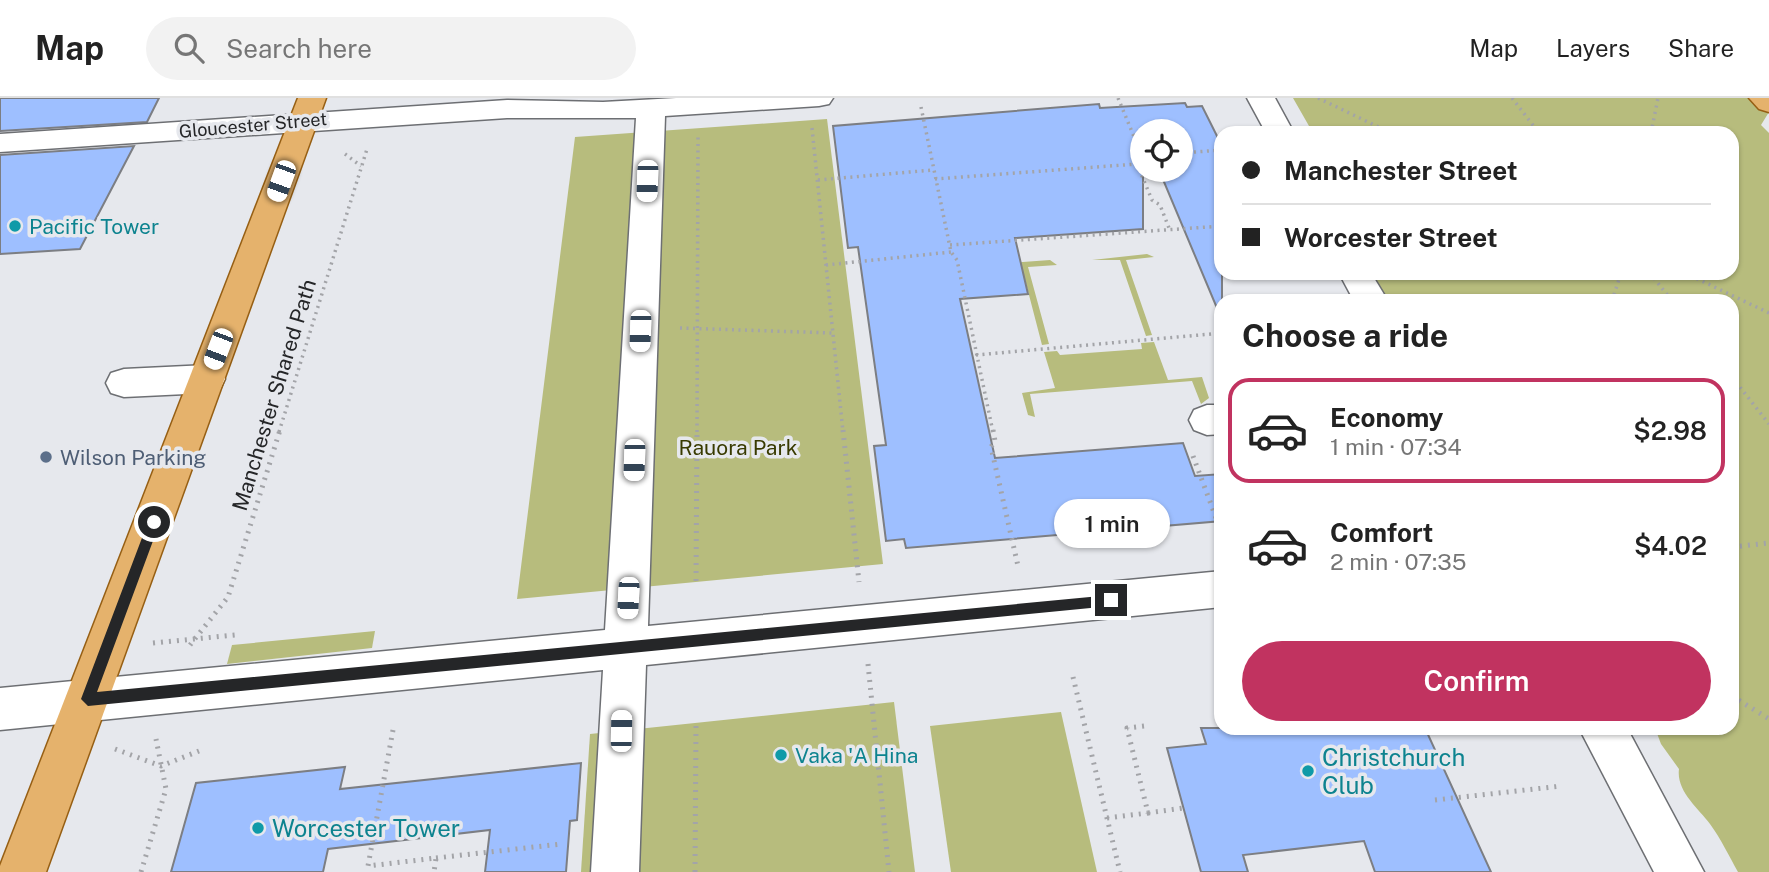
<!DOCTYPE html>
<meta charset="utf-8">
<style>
:root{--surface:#fff;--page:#f2f2f2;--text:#222;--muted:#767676;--line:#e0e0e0;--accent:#c13360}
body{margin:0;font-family:"Public Sans",sans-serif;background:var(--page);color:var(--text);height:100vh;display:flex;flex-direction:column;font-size:26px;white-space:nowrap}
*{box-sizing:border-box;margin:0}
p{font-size:23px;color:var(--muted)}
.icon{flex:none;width:38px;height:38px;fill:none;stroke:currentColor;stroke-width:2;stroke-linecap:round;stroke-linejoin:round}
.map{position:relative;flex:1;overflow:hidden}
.panel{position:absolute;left:1214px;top:196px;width:525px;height:441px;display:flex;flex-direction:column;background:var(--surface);border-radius:21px;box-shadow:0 2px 5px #0004}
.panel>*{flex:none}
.top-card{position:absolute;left:1214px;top:28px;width:525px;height:154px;border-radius:21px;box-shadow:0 2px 5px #0004;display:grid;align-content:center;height:154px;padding:0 28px;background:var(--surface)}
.tools{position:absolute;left:1130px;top:21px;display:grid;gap:14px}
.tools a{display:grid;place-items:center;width:63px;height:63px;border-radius:50%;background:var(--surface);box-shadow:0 2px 5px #0004;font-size:35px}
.end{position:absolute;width:32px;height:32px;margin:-16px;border:9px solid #252628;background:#fff;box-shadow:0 0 0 4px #fff}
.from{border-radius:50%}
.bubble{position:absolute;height:49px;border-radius:24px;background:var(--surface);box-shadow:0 2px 5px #0004;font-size:23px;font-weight:600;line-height:49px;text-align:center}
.car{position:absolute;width:21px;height:42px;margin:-21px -10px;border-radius:9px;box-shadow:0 0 5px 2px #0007;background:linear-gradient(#fff 24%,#345 0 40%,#fff 0 76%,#345 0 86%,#fff 0)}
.top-card b{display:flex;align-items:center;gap:24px;height:66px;font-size:26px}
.top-card b+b{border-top:2px solid var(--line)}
.top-card i{width:18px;height:18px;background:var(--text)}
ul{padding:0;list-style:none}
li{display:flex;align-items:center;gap:21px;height:105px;margin:0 14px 10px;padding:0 14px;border:4px solid transparent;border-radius:21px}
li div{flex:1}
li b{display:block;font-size:26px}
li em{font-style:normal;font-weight:600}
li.on{border-color:var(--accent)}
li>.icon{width:63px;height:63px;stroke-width:1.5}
h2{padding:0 28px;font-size:32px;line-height:84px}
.button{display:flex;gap:14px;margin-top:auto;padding:14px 28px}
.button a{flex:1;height:80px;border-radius:42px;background:var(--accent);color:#fff;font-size:28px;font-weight:600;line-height:80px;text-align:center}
header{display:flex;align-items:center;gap:42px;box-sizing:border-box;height:98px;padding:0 35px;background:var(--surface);border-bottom:2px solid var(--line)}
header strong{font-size:33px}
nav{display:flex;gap:38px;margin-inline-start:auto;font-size:24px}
.search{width:490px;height:63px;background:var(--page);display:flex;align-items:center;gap:18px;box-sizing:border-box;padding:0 24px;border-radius:38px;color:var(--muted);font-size:26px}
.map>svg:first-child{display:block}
.green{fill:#b7bc7d}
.building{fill:#9ebfff;stroke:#7c7e83;stroke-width:2}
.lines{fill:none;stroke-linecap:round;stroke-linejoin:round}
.minor-casing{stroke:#6d6f73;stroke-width:3}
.major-casing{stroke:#965f14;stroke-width:3}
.path-far1{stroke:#a3a4a8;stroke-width:3.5;stroke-dasharray:2 4.5;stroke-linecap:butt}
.path{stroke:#a3a4a8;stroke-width:5;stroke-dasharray:2 6;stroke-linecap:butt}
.minor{fill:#fff;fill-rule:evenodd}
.major{fill:#e5b26c;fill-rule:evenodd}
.route{fill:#252628}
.culture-dot{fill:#0f9aa8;stroke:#e6e8ed;stroke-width:2.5}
.service-dot{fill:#5c6f8a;stroke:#e6e8ed;stroke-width:2.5}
.labels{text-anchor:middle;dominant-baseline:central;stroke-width:7;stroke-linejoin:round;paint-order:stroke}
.far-street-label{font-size:18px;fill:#252628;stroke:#e6e8ed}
.culture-label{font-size:21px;fill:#0d838f;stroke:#e6e8ed;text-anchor:start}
.street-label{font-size:21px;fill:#252628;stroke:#e6e8ed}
.park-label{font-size:21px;fill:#383a00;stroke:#e6e8ed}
.service-label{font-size:21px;fill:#4e5e75;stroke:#e6e8ed;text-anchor:start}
.near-culture-label{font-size:24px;fill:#0d838f;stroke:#e6e8ed;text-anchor:start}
</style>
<header>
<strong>Map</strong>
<div class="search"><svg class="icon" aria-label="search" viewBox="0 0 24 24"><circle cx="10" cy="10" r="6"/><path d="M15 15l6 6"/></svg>Search here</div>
<nav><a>Map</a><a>Layers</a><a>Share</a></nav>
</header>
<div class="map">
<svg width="1769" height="774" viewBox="0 0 1769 774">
<rect width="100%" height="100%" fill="#e6e8ed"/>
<g class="green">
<path d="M 1293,0 L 1758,0 L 1769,14 L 1761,27 L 1769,35 L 1769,774 L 1738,774 C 1729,758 1721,741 1710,726 C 1698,710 1676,693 1679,671 L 1661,646 L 1655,630 L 1732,630 L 1732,203 L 1381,203 L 1363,175 L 1732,175 L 1732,35 L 1313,35 Z"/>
<path d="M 827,21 L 883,466 L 517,501 L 575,39 Z"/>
<path d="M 1147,156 L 1154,159 L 1126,162 L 1152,237 L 1146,238 L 1120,162 L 1092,162 Z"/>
<path d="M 1050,162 L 1057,167 L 1028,169 L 1049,246 L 1042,247 L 1022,170 L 992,172 L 996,166 Z"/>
<path d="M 1154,244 L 1168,282 L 1202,279 L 1209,300 L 1201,306 L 1192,283 L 1030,296 L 1035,319 L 1028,317 L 1022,295 L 1055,290 L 1044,254 L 1057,253 L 1060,257 L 1142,251 L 1141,245 Z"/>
<path d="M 375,533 L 372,550 L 227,566 L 232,547 Z"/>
<path d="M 894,604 L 915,774 L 581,774 L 590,636 Z"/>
<path d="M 1061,614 L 1097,774 L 951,774 L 930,628 Z"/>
</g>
<g class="building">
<path d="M 0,0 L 159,0 L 147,24 L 0,33 Z"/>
<path d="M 1185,5 L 1187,9 L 1202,8 L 1222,48 L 1222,222 L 1159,72 L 1181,72 L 1181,33 L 1143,32 L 1143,131 L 1015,140 L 1028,196 L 960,201 L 995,360 L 1183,345 L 1195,378 L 1222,376 L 1222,423 L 906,450 L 904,441 L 886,443 L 874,348 L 886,347 L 858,149 L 848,150 L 833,28 L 1099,6 L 1100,10 Z"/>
<path d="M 134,48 L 80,151 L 0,156 L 0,57 Z"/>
<path d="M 1201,630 L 1425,630 L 1491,774 L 1375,774 L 1364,743 L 1243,757 L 1248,774 L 1201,774 L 1167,650 L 1206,646 Z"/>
<path d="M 581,665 L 577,722 L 570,723 L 566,774 L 485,774 L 490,732 L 328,751 L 323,774 L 171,774 L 196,685 L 345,669 L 340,691 Z"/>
</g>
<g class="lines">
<g class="minor-casing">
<g id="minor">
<path d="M 676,0 L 833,0 L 829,6 L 819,8 L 665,18 L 648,528 L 1222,473 L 1222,509 L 646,567 L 639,774 L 591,774 L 603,572 L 0,632 L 0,590 L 605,532 L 636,20 L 507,20 L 0,54 L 0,36 L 507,2 L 603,4 Z"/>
<path d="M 1247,0 L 1275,0 L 1294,35 L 1266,35 Z"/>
<path d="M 1339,175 L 1371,175 L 1388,203 L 1354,203 Z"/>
<path d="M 207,267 L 220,271 L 225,281 L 220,291 L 207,295 L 124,299 L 111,295 L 106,285 L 111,275 L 124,271 Z"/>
<path d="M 1207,307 L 1222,307 L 1222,336 L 1207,337 L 1194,332 L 1189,322 L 1194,312 Z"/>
<path d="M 1579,630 L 1627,630 L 1704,774 L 1654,774 Z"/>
</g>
</g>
<g class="major-casing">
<g id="major">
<path d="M 298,0 L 326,0 L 46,774 L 0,774 L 0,768 Z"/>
<path d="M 1749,0 L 1769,0 L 1769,14 L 1759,11 Z"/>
</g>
</g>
<g class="path-far1">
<path d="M 1118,0 L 1142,58 L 1137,66 L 1152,102 L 1160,107 L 1169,130"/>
<path d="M 1318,0 L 1391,35"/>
<path d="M 1512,0 L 1539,35"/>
<path d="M 921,9 L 951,154 L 957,162 L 993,334"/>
<path d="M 812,30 L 843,334"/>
<path d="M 1651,35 L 1658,0"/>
<path d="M 1181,55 L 1222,52"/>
<path d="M 345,56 L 361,68"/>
<path d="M 935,81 L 1137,66"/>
<path d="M 818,82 L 933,72"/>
<path d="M 950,147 L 1222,128"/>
<path d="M 826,167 L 951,154"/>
<path d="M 1650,175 L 1672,203"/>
<path d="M 1685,175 L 1769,215"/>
<path d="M 1612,203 L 1621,175"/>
<path d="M 680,230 L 833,235"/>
<path d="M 976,257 L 1222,235"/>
<path d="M 1732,279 L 1769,326"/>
<path d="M 279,334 L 367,51"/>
<path d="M 697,334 L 698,38"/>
</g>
<g class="path">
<path d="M 843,332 L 859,484"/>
<path d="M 993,332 L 995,343 L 991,349 L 1018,468"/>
<path d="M 1193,358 L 1222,436"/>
<path d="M 1732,449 L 1769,445"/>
<path d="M 696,483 L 697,332"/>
<path d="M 153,545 L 235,537"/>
<path d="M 190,547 L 228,499 L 280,332"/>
<path d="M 868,566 L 889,774"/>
<path d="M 1073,579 L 1120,774"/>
<path d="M 1732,598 L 1769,621"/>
<path d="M 393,632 L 368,768 L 436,760 L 434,774"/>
<path d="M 115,651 L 161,668 L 199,653"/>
<path d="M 1435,702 L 1562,688"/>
<path d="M 1148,715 L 1183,710"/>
<path d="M 1107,720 L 1148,715 L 1127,630 L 1144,628"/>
<path d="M 436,760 L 561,746"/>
<path d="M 141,774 L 166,691 L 156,641"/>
<path d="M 695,774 L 696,625"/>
</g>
<use href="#minor" class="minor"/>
<use href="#major" class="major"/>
</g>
<path class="route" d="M 154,419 L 160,424 L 97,594 L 1111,497 L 1118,502 L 1111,508 L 88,608 L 81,601 L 148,424 Z"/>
<g class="culture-dot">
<circle cx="15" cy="128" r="7"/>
<circle cx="781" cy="657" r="7"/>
<circle cx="1308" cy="673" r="7"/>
<circle cx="258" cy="730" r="7"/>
</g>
<circle class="service-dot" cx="46" cy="359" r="7"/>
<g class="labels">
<g class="far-street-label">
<text transform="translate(253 27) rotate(-5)">Gloucester Street</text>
</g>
<g class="culture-label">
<text x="29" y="128">Pacific Tower</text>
<text x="795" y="657">Vaka 'A Hina</text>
</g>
<g class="street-label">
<text transform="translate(274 297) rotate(-73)">Manchester Shared Path</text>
</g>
<g class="park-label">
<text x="738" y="349">Rauora Park</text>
</g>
<g class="service-label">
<text x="60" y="359">Wilson Parking</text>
</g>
<g class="near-culture-label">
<text x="1322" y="659">Christchurch<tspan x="1322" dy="28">Club</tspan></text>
<text x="272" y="730">Worcester Tower</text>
</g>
</g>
</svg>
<div class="tools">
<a><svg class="icon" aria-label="locate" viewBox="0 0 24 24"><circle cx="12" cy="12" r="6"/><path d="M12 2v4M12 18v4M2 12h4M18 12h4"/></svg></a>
</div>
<i class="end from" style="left:154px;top:424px"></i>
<i class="end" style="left:1111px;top:502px"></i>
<div class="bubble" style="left:1054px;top:401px;width:116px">1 min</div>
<i class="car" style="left:281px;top:83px;rotate:200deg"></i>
<i class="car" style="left:647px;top:83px;rotate:182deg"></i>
<i class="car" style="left:640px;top:233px;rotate:182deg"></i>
<i class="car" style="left:218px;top:251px;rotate:201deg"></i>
<i class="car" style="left:634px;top:362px;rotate:182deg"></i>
<i class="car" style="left:628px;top:500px;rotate:183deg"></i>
<i class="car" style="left:621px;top:633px;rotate:1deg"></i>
<div class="top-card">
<b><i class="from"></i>Manchester Street</b>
<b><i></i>Worcester Street</b>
</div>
<section class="panel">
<h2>Choose a ride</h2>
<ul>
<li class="on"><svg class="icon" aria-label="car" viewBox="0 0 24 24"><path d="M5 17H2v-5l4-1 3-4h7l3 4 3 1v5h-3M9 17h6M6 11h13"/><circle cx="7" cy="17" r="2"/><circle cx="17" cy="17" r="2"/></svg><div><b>Economy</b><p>1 min · 07:34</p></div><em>$2.98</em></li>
<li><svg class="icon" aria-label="car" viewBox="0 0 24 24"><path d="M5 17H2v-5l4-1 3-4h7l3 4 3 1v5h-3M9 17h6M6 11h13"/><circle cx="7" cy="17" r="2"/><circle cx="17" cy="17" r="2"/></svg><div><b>Comfort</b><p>2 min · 07:35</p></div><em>$4.02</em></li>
</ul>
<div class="button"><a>Confirm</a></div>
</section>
</div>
